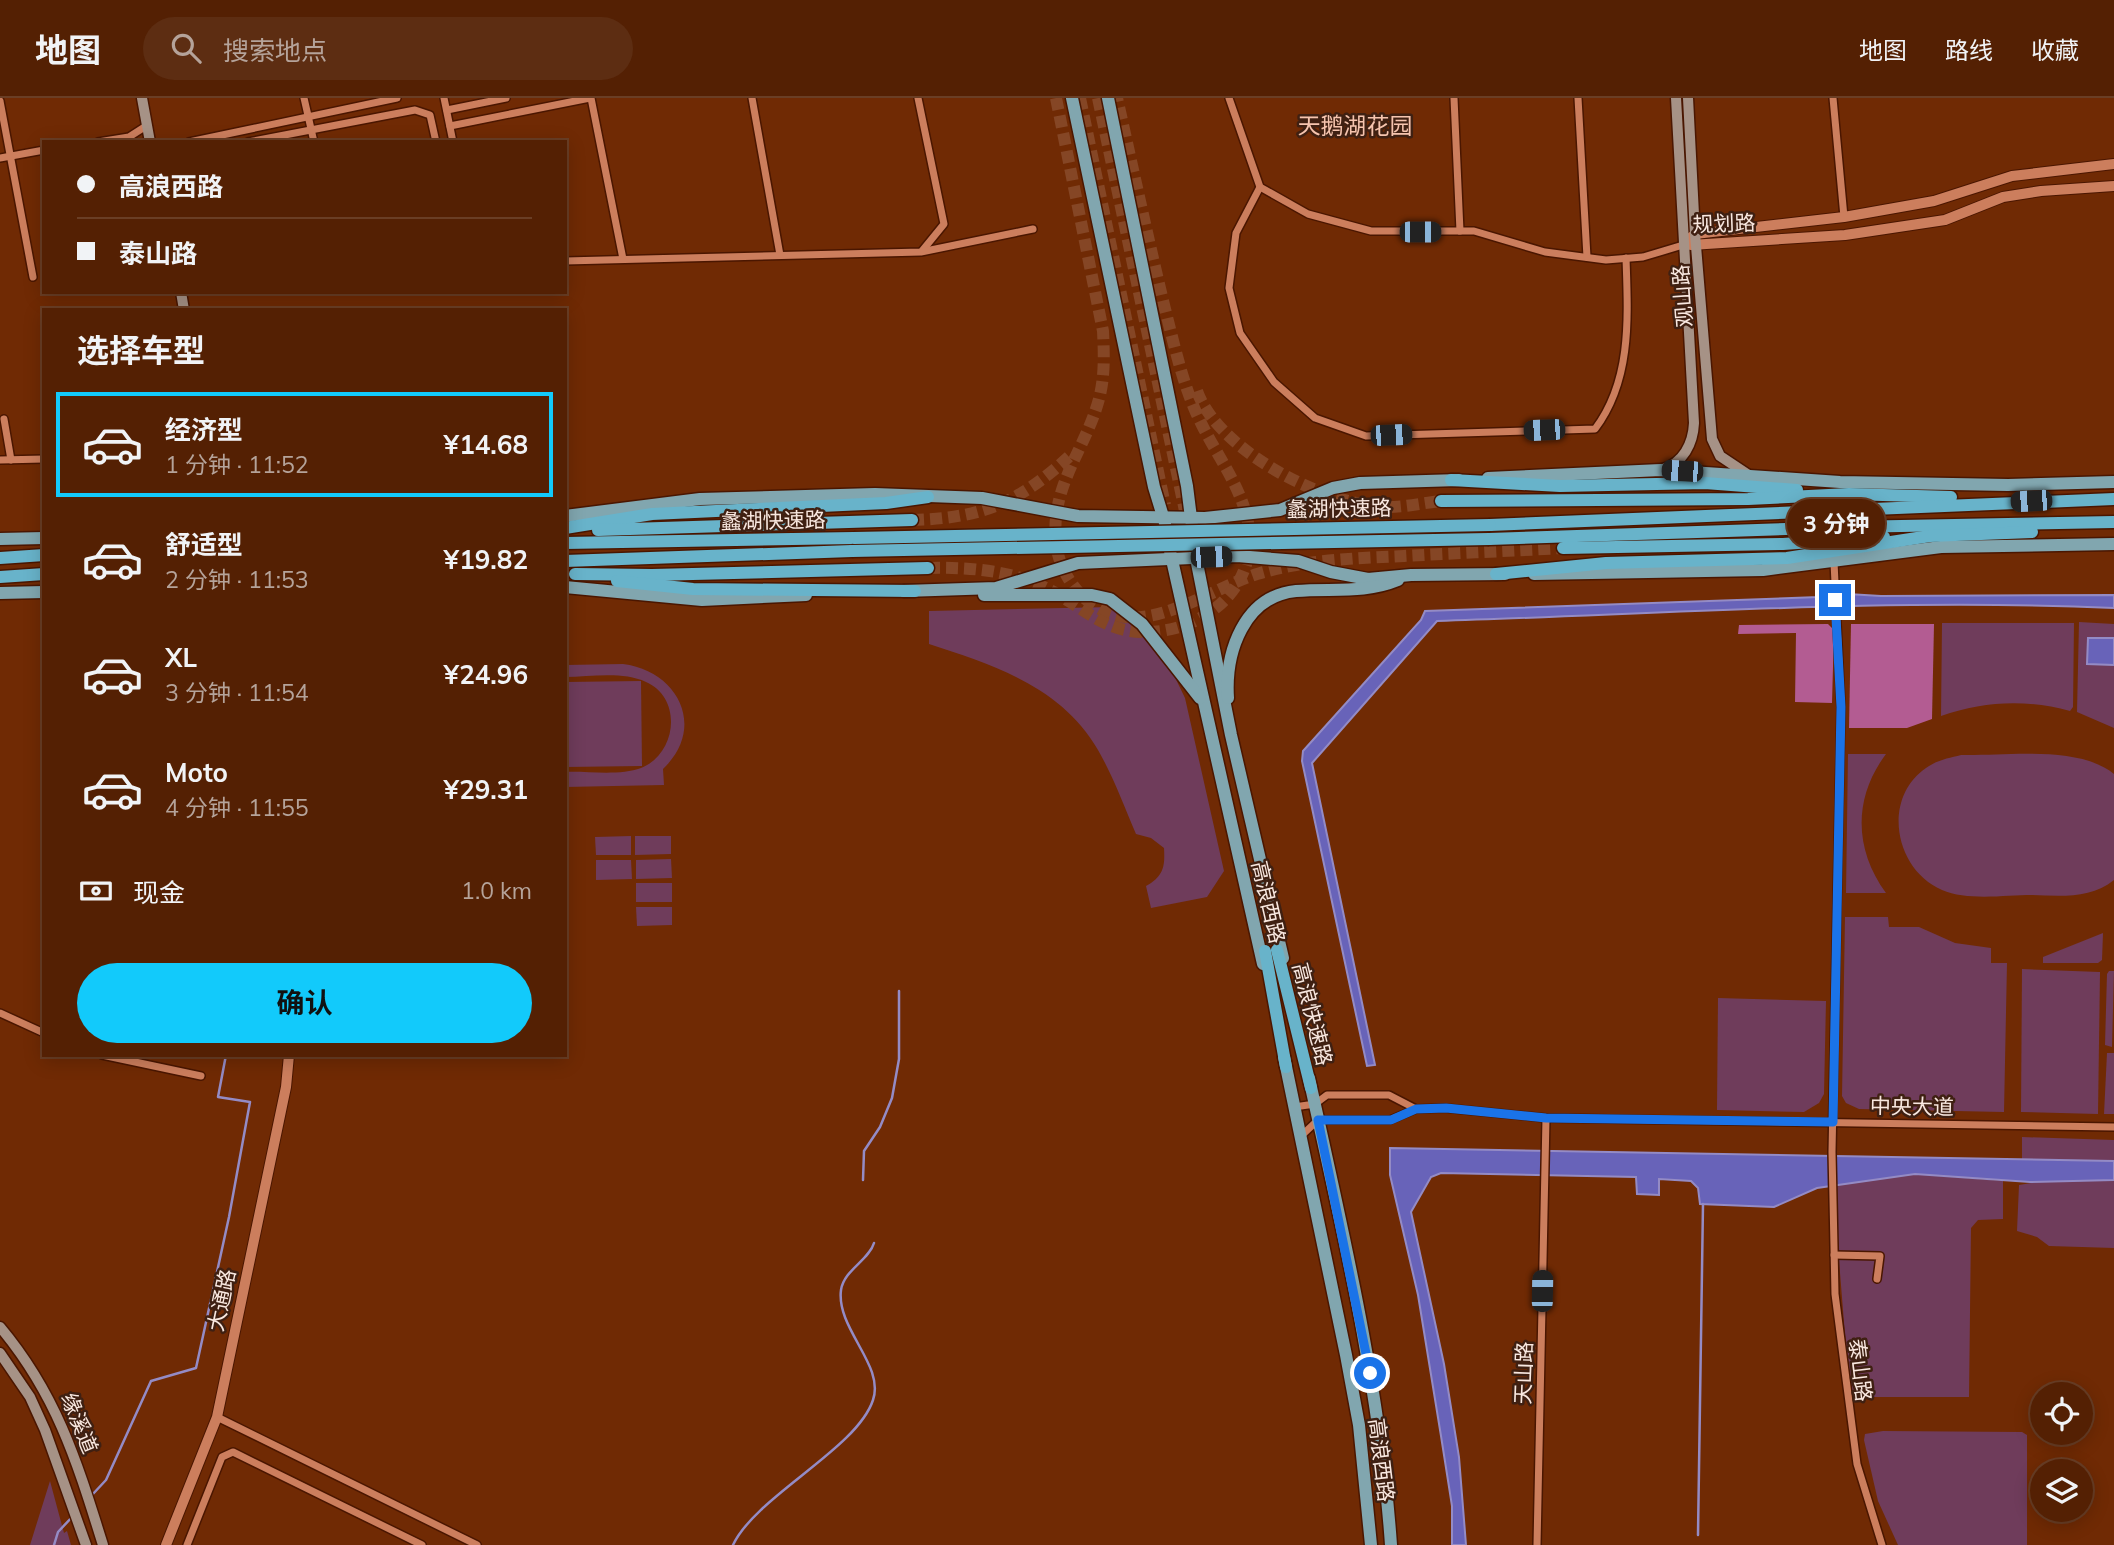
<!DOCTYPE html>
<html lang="zh">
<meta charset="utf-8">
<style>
:root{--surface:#542003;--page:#5d2d12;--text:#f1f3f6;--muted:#b5a39a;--line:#6a3e25;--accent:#12cafb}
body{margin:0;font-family:Mulish,"Noto Sans SC",sans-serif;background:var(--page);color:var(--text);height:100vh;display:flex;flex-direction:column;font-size:26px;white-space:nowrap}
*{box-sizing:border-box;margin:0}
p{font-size:23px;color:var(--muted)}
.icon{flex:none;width:38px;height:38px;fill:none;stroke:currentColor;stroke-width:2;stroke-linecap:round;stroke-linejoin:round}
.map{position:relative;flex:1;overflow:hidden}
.panel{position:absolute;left:42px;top:210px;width:525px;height:749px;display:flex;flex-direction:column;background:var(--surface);border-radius:0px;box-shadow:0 4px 18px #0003,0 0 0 2px var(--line)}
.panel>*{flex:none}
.guide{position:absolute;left:42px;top:42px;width:525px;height:154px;border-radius:0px;box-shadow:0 4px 18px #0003,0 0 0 2px var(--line);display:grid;align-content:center;height:154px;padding:0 35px;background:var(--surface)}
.controls{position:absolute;left:2030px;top:1284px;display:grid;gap:14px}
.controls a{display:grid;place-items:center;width:63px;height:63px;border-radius:50%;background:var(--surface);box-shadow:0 4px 18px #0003,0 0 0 2px var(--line);font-size:35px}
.end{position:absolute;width:32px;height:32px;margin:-16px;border:9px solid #1a73e8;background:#fff;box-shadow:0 0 0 4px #fff}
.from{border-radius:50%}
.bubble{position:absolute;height:49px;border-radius:24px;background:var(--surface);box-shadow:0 4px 18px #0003,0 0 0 2px var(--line);font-size:23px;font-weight:700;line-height:49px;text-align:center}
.car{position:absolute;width:21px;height:42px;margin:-21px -10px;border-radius:9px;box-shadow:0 0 5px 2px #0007;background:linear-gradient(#222 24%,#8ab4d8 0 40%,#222 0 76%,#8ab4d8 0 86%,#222 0)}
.guide b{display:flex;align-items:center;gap:24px;height:66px;font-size:26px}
.guide b+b{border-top:2px solid var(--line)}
.guide i{width:18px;height:18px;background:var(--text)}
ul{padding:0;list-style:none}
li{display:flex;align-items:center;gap:21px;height:105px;margin:0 14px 10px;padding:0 21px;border:4px solid transparent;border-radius:0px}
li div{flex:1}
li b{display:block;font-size:26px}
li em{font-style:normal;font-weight:700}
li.active{border-color:var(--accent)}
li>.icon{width:63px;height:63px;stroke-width:1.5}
h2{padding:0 35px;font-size:32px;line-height:84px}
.pay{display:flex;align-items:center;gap:18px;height:77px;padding:0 35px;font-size:26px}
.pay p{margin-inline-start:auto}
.primary-button{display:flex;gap:14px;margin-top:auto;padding:14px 35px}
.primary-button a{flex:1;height:80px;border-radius:42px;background:var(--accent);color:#111;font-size:28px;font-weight:700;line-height:80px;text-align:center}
header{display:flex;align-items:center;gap:42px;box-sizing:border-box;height:98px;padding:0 35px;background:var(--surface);border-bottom:2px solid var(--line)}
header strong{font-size:33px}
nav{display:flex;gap:38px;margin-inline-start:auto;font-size:24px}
.search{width:490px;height:63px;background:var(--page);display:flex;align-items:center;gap:18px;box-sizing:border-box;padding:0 24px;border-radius:38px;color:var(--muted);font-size:26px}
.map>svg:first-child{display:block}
.green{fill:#6f3c5b}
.forest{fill:#b35c92}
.water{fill:#6863b9;stroke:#948bc5;stroke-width:2}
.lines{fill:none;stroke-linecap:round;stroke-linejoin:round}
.stream{stroke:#948bc5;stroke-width:2.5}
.trunk-tunnel{stroke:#854625;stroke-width:12;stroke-dasharray:12 6;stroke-linecap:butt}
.minor-casing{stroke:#4a1600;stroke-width:10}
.tertiary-casing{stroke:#4a1600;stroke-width:12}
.secondary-casing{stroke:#4a1600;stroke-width:13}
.primary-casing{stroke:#4a1600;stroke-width:15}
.trunk-casing{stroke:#4a1600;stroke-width:15}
.minor{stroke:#cc7e5d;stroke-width:7}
.tertiary{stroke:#cc7e5d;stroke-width:10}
.secondary{stroke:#a69286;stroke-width:10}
.primary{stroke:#81a6af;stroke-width:12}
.trunk{stroke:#68b3ca;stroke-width:12}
.trunk-bridge-casing{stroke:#4a1600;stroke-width:15;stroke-linecap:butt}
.trunk-bridge{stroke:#68b3ca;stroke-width:12}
.route{stroke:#1a73e8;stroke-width:9}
.labels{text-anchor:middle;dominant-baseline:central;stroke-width:5;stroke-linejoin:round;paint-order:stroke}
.street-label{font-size:21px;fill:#f9e8e0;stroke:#3f2012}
.neighbourhood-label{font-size:23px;fill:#f6c4ae;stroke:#3f2012}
</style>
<header>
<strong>地图</strong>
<div class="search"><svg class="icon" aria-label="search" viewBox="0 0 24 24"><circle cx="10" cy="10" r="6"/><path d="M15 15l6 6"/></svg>搜索地点</div>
<nav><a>地图</a><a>路线</a><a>收藏</a></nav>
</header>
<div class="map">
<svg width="2114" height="1447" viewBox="0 0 2114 1447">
<rect width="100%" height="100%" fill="#702a04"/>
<g class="green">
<path d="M 1112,509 L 1134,524 L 1169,567 L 1185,600 L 1224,773 L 1207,799 L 1151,810 L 1146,788 C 1164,778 1165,768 1164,750 L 1151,740 L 1136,736 C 1124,708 1113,678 1098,652 C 1062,589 994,567 929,546 L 929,513 Z"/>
<path d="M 2079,524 L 2114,526 L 2114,630 L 2077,614 Z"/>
<path d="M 1942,525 L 2074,525 L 2073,609 L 2070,613 C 2026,601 1984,603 1941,618 Z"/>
<path d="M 623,566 C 678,573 707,629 663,671 L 664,687 L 565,689 L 565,674 C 588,673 620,678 641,670 C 677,656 683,600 646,584 C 622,573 591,579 565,579 L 565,567 Z"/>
<path d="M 641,583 L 642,668 L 565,669 L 565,584 Z"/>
<path d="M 1848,656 L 1886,656 C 1853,700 1854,751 1886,795 L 1846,795 Z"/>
<path d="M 1961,657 C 2006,658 2079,647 2114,676 L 2114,782 C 2091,801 2061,798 2032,797 C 2005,797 1967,803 1942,792 C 1895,772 1881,701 1926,670 C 1937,662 1949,660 1961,657 Z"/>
<path d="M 631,738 L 631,757 L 596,757 L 595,739 Z"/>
<path d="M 635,738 L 671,738 L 671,756 L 635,757 Z"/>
<path d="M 671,761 L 672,780 L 636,781 L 636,762 Z"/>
<path d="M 596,762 L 631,762 L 632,781 L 596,782 Z"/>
<rect x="636" y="785" width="36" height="19"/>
<path d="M 636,809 L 672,809 L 672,827 L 637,828 Z"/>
<path d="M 1845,819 L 1888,819 L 1889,829 L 1919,829 L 1955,845 L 1991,850 L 1991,865 L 2007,865 L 2004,1014 L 1859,1011 L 1846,1005 L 1842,998 Z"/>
<path d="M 2103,835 L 2102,862 L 2098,865 L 2043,865 L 2043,859 Z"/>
<path d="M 2022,871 L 2100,874 L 2098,1016 L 2021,1014 Z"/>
<path d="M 2109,873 L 2114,873 L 2112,949 L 2105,947 L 2107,876 Z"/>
<path d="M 1718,900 L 1826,903 L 1824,996 L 1819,1005 L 1804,1014 L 1717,1012 Z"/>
<path d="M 2107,955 L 2114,955 L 2114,1016 L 2104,1016 Z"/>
<path d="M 2022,1039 L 2114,1042 L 2114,1063 L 2022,1061 Z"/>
<path d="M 1915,1076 L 2003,1083 L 2003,1121 L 1978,1122 L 1971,1130 L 1969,1299 L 1850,1299 L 1833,1088 Z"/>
<path d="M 2049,1082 L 2114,1082 L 2114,1150 L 2049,1148 L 2037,1139 L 2017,1133 L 2019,1087 Z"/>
<path d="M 1883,1333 L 2022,1334 L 2027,1337 L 2027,1447 L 1898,1447 L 1878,1403 L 1864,1342 L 1865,1336 Z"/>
<path d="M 50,1383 L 64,1435 L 67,1433 L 71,1447 L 30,1447 Z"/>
</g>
<g class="forest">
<path d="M 1828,526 L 1834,532 L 1832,605 L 1795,604 L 1796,535 L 1738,536 L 1739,527 Z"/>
<path d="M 1851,526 L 1934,526 L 1932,621 L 1907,630 L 1849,630 Z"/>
</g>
<g class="water">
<path d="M 1831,495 L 1881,498 L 2114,497 L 2114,510 C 1889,500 1662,516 1437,523 L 1312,665 L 1375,967 L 1367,968 L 1302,663 L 1303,653 L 1421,522 L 1425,513 L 1819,499 Z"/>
<path d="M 2088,540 L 2114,540 L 2114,567 L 2087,566 Z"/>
<path d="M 1390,1050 L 2114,1063 L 2114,1082 L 2030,1084 L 1915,1076 L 1817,1090 L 1774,1109 L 1700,1106 L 1698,1090 L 1691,1083 L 1659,1081 L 1659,1097 L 1637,1096 L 1636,1079 L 1441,1075 L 1431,1079 L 1411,1114 L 1444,1266 L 1459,1359 L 1466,1447 L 1452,1447 L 1452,1408 L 1441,1338 L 1418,1197 L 1390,1077 Z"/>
</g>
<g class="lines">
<g class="stream">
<path d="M 863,1082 L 864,1053 L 880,1029 L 892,1000 L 899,961 L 899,893"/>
<path d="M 92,1397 L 106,1382 L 151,1283 L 196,1270 L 229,1119 L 250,1004 L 218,999 L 226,957"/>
<path d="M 1698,1437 L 1703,1106"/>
<path d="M 54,1447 L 58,1434 L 73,1418"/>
<path d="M 733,1447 C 756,1398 857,1351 873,1302 C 885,1267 836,1231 841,1192 C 844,1172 869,1162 874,1145"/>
</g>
<g class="trunk-tunnel">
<path d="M 1056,0 L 1103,233 C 1104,256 1105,278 1099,301 C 1085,353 1050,387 1056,446 C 1060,478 1085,511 1118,518 C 1163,527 1214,490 1257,476 C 1304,462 1356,460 1404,458 C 1457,455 1510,453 1563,450"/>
<path d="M 1080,0 L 1165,407"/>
<path d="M 1098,0 L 1185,413"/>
<path d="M 1197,293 C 1218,352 1321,405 1382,409 C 1401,410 1422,405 1441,403"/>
<path d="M 912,422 C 985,420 1020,404 1073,355"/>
<path d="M 928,470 C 969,469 1009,472 1046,490 C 1079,506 1102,533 1141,534 C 1190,536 1242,505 1249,453 C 1255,407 1222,367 1202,327 C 1184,292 1175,250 1165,211 C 1148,141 1133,71 1117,0"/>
</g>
<g class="minor-casing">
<g id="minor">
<path d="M 304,0 L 314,44"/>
<path d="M 444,0 L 453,44"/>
<path d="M 591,0 L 623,161"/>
<path d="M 752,0 L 780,157"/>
<path d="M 918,0 L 944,126 L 922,153"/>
<path d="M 1229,0 L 1260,89 L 1308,116 L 1371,133 L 1474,133 L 1545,154 L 1606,162 L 1643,159 L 1683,147"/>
<path d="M 1454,0 L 1460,133"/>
<path d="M 1578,0 L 1587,159"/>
<path d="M 1833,0 L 1844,119"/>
<path d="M 0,3 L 33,179"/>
<path d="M 447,12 L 506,0"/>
<path d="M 450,28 L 590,0"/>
<path d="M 98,44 L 129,39 L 143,30"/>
<path d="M 189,44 L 397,0"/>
<path d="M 248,44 L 415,12 L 430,17 L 436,44"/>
<path d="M 0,60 L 44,52"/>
<path d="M 1260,89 L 1236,135 L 1229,190 L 1240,235 L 1274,284 L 1315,320 L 1366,338 L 1595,331 C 1632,282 1628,219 1626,160"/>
<path d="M 565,163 L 921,154 L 1033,131"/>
<path d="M 4,321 L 11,362"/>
<path d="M 0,362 L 44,361"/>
<path d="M 1834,464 L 1841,609 L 1832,1054 L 1835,1196 L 1857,1366 L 1882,1447"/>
<path d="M 0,915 L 44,935"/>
<path d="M 102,957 L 201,978"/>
<path d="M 1294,1009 L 1315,1006 L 1327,997 L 1389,997 L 1416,1011"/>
<path d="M 1300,1039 L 1318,1022 L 1390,1022 L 1416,1011 L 1445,1010 L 1546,1020 L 2114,1029"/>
<path d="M 1834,1157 L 1880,1158 L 1877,1181"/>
<path d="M 217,1319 L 477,1447"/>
<path d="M 187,1447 L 222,1359 L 233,1354 L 422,1447"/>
<path d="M 1537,1447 L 1546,1020"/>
</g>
</g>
<g class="tertiary-casing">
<g id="tertiary">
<path d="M 1689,141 L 1695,136 L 1844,119 L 1934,103 L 2012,78 L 2114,66"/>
<path d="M 1691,147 L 1845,137 L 1945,122 L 2003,99 L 2041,93 L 2114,88"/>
<path d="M 166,1447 L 217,1319 L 286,989 L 289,957"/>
</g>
</g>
<g class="secondary-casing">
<g id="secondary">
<path d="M 142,0 L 150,44"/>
<path d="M 1688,0 L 1695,136 L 1712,341 L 1720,358 L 1747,376"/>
<path d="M 181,194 L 184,212"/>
<path d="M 1663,371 C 1683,365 1693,346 1694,325 L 1676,0"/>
<path d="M 0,1229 C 57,1297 77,1364 103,1447"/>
<path d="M 0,1255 L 30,1299 L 45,1332 L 86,1447"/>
</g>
</g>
<g class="primary-casing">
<g id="primary">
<path d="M 1072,0 L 1154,389 L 1165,425"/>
<path d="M 1108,0 L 1187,388 L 1196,460 L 1231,637 L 1283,860"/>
<path d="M 1488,380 L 1661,372 L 1840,384 L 2008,387 L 2114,384"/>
<path d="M 565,418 L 700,401 L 875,396 L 982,400 L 1078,418 L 1205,420 L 1280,412 L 1333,390 L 1360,385 L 1459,382"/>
<path d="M 0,441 L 44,440"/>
<path d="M 1170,453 L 1263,866"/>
<path d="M 1534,476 L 1763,472 L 1941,449 L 2114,446"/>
<path d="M 565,489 L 702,502 L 806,497"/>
<path d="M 904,493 L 996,490 L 1078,465 L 1237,458 L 1298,463 L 1331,474 L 1368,481 L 1411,477 L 1505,476"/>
<path d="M 0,495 L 44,494"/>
<path d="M 984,497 L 1092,497 L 1110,501 L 1142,526 L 1200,600"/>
<path d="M 1228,600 C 1225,554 1244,498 1296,493 C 1332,490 1364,496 1398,482"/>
<path d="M 1284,959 L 1346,1257 L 1359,1327 L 1371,1447"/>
<path d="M 1309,980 C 1343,1134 1380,1290 1391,1447"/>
</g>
</g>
<g class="trunk-casing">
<g id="trunk">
<path d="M 1451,382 L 1560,388 L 1705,385 L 1797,392"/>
<path d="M 1441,403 L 1748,401 L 1849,396 L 1951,399"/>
<path d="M 1490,427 L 2114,401"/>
<path d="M 565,430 L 652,416 L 886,405 L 928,399"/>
<path d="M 598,432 L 912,422"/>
<path d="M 1489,441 L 1848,429 L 2114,424"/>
<path d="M 565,445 L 854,440"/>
<path d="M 1563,450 L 1783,446 L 1884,439"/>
<path d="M 0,460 L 44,457"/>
<path d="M 565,463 L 852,453"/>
<path d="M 575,476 L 652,477 L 928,470"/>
<path d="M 1496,476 L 1606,465 L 1787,460 L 1930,438 L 2032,434"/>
<path d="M 0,479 L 44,476"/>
<path d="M 617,483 L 693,491 L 915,493"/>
<path d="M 1277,852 L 1311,990"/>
<path d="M 1265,853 L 1286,969"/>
</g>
</g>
<use href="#minor" class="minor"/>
<use href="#tertiary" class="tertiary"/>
<use href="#secondary" class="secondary"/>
<use href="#primary" class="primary"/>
<use href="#trunk" class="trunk"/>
<g class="trunk-bridge-casing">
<g id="trunk-bridge">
<path d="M 854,440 L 1490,427"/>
<path d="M 852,453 L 1489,441"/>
</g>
</g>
<use href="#trunk-bridge" class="trunk-bridge"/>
</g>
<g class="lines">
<path class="route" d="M 1370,1275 L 1318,1022 L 1391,1022 L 1416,1011 L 1446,1010 L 1546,1020 L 1833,1024 L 1841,609 L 1835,502"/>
</g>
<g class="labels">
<g class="street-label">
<text transform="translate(1724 125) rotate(-2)">规划路</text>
<text transform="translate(1682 198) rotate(-94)">观山路</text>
<text transform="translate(1339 410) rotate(-1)">蠡湖快速路</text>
<text transform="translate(773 422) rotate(-1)">蠡湖快速路</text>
<text transform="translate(1269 804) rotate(77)">高浪西路</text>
<text transform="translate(1313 916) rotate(76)">高浪快速路</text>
<text transform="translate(1912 1008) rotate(1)">中央大道</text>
<text transform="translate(221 1202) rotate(-78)">大通路</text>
<text transform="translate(1861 1272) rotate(83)">泰山路</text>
<text transform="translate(1523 1275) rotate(-88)">天山路</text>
<text transform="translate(80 1325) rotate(68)">缘溪道</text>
<text transform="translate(1382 1362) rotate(83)">高浪西路</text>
</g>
<g class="neighbourhood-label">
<text x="1355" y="27">天鹅湖花园</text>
</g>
</g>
</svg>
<div class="controls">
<a><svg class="icon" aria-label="locate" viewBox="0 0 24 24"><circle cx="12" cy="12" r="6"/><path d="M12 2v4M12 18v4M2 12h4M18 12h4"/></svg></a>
<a><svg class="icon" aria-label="layers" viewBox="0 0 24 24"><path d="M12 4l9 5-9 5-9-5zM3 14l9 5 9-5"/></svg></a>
</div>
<i class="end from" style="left:1370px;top:1275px"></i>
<i class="end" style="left:1835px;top:502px"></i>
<div class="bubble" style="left:1787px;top:401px;width:98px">3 分钟</div>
<i class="car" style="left:1420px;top:134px;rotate:90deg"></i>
<i class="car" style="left:1544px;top:332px;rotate:268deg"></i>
<i class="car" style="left:1391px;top:337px;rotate:88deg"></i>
<i class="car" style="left:1682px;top:373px;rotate:273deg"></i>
<i class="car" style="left:2031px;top:403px;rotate:267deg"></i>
<i class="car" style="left:1211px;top:459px;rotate:88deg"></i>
<i class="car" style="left:1542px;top:1193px;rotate:1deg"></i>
<div class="guide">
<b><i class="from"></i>高浪西路</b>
<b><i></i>泰山路</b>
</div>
<section class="panel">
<h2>选择车型</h2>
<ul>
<li class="active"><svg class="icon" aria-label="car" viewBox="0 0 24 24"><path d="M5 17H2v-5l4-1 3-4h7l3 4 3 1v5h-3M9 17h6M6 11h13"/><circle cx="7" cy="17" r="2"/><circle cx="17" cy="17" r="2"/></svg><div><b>经济型</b><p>1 分钟 · 11:52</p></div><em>¥14.68</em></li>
<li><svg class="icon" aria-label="car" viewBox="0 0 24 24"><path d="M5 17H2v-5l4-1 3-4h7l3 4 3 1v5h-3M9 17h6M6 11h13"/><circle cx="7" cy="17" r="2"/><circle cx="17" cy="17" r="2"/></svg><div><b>舒适型</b><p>2 分钟 · 11:53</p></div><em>¥19.82</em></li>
<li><svg class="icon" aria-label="car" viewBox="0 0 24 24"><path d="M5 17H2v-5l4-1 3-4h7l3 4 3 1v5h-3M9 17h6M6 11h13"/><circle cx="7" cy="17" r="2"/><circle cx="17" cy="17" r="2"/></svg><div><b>XL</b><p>3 分钟 · 11:54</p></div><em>¥24.96</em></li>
<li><svg class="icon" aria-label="car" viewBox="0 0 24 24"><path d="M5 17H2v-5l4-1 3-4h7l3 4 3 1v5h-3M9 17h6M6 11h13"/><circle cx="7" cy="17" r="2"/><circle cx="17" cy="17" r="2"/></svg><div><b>Moto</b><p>4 分钟 · 11:55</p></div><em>¥29.31</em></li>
</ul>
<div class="pay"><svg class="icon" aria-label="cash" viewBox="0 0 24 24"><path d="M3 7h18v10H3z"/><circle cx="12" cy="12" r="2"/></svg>现金<p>1.0 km</p></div>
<div class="primary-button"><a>确认</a></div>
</section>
</div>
